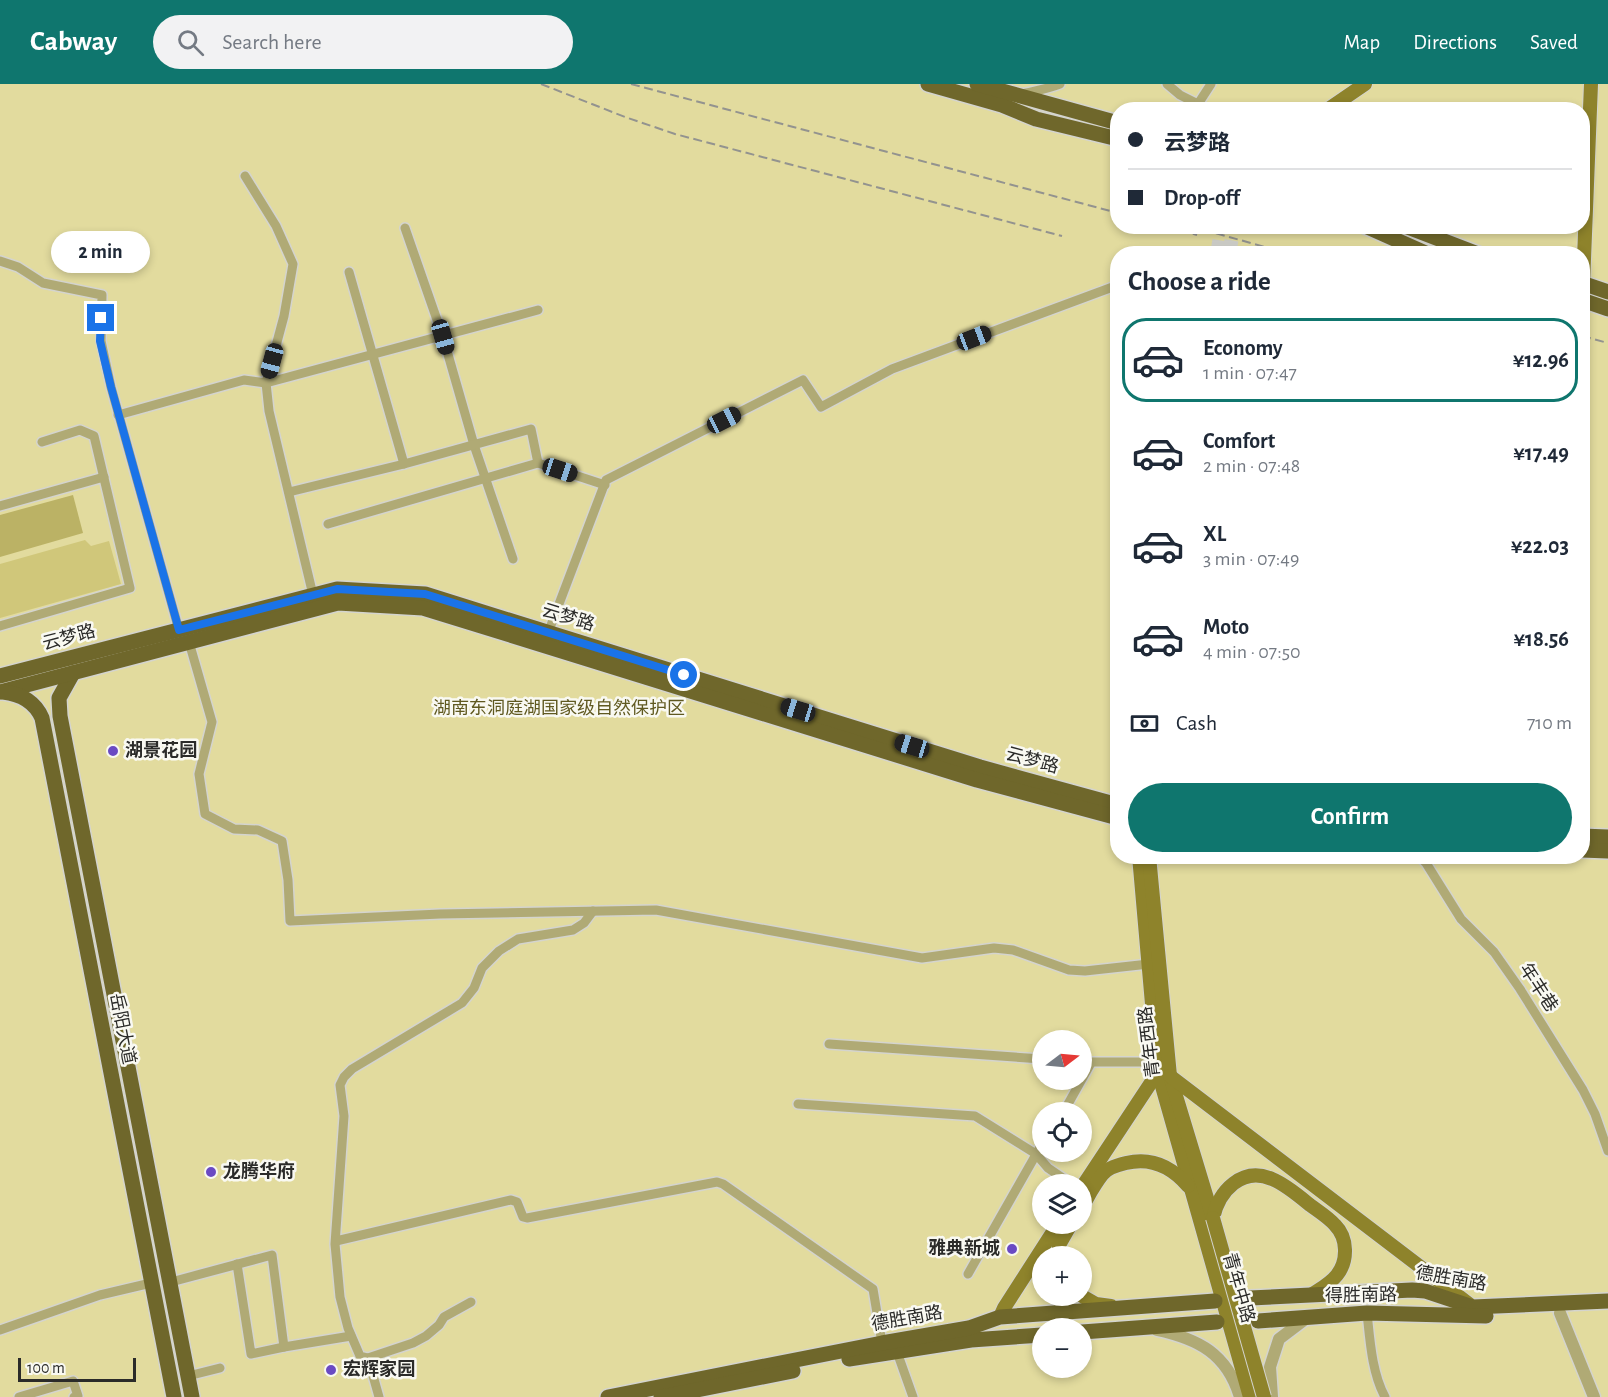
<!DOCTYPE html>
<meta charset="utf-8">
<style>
:root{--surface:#fff;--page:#f2f2f3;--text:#1f2937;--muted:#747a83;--line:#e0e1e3;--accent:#0f766e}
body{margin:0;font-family:"Alegreya Sans","Noto Sans SC",sans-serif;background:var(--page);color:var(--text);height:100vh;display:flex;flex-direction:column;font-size:22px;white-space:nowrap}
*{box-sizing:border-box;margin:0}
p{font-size:20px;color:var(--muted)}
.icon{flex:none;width:33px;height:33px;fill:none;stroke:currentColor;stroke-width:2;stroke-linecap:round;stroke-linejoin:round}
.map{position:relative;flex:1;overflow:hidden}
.sheet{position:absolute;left:1110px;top:162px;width:480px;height:618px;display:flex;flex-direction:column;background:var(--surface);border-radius:24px;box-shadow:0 3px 9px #0003}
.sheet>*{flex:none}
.hud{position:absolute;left:1110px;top:18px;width:480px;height:132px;border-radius:24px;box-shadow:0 3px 9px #0003;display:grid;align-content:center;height:132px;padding:0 18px;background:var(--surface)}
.needle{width:39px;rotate:74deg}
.controls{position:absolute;left:1032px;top:946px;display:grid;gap:12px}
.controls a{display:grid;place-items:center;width:60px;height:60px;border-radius:50%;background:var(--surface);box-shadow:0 3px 9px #0003;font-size:30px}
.scale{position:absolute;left:18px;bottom:15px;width:118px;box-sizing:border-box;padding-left:6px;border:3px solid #2b2b29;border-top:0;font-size:16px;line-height:21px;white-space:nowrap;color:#2b2b29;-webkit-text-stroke:4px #f9f9f2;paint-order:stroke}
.end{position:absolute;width:27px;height:27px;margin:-14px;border:8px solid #1a73e8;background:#fff;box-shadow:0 0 0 3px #fff}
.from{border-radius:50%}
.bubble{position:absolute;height:42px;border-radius:21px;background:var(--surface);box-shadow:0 3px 9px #0003;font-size:20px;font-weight:700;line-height:42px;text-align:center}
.car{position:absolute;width:18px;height:36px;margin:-18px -9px;border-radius:8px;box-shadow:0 0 4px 2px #0007;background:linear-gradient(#222 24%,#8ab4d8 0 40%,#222 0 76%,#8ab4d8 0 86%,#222 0)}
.hud b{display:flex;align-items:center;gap:21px;height:57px;font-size:22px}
.hud b+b{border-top:2px solid var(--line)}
.hud i{width:15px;height:15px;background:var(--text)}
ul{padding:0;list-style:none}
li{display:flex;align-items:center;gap:18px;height:84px;margin:0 12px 9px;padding:0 6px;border:3px solid transparent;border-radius:24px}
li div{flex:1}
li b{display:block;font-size:22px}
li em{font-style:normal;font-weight:700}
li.on{border-color:var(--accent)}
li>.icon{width:54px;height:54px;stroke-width:1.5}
h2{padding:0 18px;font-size:27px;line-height:72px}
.pay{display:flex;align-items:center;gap:15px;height:66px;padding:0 18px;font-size:22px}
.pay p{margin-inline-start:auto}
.cta{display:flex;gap:12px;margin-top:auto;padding:12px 18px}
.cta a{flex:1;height:69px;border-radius:36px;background:var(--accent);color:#fff;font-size:24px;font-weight:700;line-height:69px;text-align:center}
header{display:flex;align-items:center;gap:36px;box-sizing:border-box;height:84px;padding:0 30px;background:var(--accent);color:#fff}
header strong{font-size:28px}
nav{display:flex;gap:33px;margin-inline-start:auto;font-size:21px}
.search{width:420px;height:54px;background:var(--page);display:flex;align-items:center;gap:15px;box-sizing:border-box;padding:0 21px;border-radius:33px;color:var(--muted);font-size:22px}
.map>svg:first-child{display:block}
.green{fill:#e2db9e;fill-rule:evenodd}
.forest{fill:#d0c77a}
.water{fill:#bbb265}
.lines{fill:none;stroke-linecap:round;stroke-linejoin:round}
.secondary-tunnel{stroke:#d0d0ca;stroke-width:14;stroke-dasharray:14 7;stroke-linecap:butt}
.minor-casing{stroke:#d4d4ce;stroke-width:12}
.tertiary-casing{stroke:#d4d4ce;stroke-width:15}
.secondary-casing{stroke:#d4d4ce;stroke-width:16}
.primary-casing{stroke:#d4d4ce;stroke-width:18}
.minor{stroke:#b0aa75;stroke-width:9}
.tertiary{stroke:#b0aa75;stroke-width:12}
.secondary{stroke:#8e832b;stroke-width:14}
.primary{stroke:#6f672b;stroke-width:15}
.rail{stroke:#93938f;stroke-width:2;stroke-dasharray:9 4.5;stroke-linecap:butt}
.secondary-bridge-casing{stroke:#d4d4ce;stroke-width:16;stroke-linecap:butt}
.secondary-bridge{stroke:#8e832b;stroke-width:14}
.route{stroke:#1a73e8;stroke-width:8}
.poi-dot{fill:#6a4ac3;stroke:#f9f9f2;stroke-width:2}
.labels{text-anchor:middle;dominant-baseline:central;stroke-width:5;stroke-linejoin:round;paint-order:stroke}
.street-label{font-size:18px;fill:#2b2b29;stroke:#f9f9f2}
.park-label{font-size:18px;fill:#605920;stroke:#f9f9f2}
.poi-label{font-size:18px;font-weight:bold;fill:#2b2b29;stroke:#f9f9f2;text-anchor:start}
</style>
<header>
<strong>Cabway</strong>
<div class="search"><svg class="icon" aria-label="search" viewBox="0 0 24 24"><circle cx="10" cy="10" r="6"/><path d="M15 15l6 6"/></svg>Search here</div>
<nav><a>Map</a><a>Directions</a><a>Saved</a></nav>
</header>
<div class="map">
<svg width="1608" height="1313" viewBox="0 0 1608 1313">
<rect width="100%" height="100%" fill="#f9f9f2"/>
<path class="green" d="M 0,0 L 1608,0 L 1608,1313 L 0,1313 ZM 1118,26 L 1582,26 L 1582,142 L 1118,142 ZM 1118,170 L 1582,170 L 1582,772 L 1118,772 ZM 1042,957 L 1082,957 L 1082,996 L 1042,996 ZM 1042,1029 L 1082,1029 L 1082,1068 L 1042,1068 ZM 1042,1101 L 1082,1101 L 1082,1140 L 1042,1140 ZM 1042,1173 L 1082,1173 L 1082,1212 L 1042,1212 ZM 1042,1245 L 1082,1245 L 1082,1284 L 1042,1284 Z"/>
<path class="forest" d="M 85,456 L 91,462 L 109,457 L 121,500 L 0,534 L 0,480 Z"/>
<path class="water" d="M 73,411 L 83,449 L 0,473 L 0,431 Z"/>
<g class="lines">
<g class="secondary-tunnel">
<path d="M 1217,170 L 1222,142"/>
<path d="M 1229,170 L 1234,142"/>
</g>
<g class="minor-casing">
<g id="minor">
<path d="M 1167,0 L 1180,11 L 1198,20"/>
<path d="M 1022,10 C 1035,7 1047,5 1060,0"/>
<path d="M 1204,26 L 1198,20 L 1211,0"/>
<path d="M 245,92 L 276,142 L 293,180 L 284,232 L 266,299 L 269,327 L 313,511"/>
<path d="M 405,144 L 443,253 L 474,361 L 513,475"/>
<path d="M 0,177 L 18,183 L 43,199 L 102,211 L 101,257 L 111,303 L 179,546"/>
<path d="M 349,188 L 404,380"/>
<path d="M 118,331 L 244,296 L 266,299 L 538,226"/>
<path d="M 289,408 L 404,380 L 531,345 L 538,379 L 605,401"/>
<path d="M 0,422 L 104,393"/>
<path d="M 328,440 L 538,379"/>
<path d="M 0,542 L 130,504 L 94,352 L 80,346 L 42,358"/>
<path d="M 548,549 L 606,396 L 803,296 L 821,323 L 892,285 L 1118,201"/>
<path d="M 189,558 L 212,638 L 199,690 L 205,730 L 234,745 L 258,746 L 282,757 L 288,796 L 290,837 L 440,830 L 656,826 L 922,874 L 994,864 L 1013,866 L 1069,886 L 1085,887 L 1149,880"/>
<path d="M 1419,772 L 1426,779 L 1461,835 L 1494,868 L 1520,905 L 1583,1006 L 1595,1030 L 1608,1067"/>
<path d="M 829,960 L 1042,975"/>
<path d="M 1082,978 L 1144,978 L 1158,988"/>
<path d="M 798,1020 L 975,1032 L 1036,1070 L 1048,1084 L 1073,1101"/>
<path d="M 1063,1029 L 1091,979"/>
<path d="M 336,1157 L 511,1116 L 517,1118 L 523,1133 L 527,1134 L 717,1098 L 723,1100 L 873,1205 L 882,1259"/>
<path d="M 237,1180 L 251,1270 L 284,1263"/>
<path d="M 968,1190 L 1042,1060"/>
<path d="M 171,1198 L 272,1171 L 284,1263 L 351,1252"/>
<path d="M 1367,1229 C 1370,1257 1372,1289 1385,1313"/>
<path d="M 0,1246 L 100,1211 L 151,1199"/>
<path d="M 897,1268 L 913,1313"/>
<path d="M 368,1274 L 413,1259 L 426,1252 L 439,1241 L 444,1233 L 471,1218"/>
<path d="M 188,1292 L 220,1284"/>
<path d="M 19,1313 L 73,1297 L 78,1312 L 74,1313"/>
<path d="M 379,1313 L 368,1274 L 360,1272 L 348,1244 L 340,1213 L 335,1160 L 344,1032 L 340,1001 L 344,993 L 352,985 L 462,919 L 474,904 L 482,884 L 499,867 L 518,855 L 573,846 L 584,839 L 593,827"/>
</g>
</g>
<g class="tertiary-casing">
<g id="tertiary">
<path d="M 1560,1229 L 1594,1313"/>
<path d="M 1157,1246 C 1199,1255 1227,1270 1240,1313"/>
<path d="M 1272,1313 L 1270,1283 L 1279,1255 L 1308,1233"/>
</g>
</g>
<g class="secondary-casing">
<g id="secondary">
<path d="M 1327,26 L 1365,0"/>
<path d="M 1583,200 L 1591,0"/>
<path d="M 1139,772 L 1158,988 L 1250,1313"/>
<path d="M 1149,772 L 1170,992 L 1213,1134"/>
<path d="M 1170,992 L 1469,1220"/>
<path d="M 1082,1103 L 1158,988"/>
<path d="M 1082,1123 C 1088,1113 1094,1101 1102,1091 C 1107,1084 1117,1081 1126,1079 C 1151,1073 1171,1082 1188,1102"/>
<path d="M 1213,1134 C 1219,1107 1242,1082 1272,1095 C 1285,1100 1299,1112 1310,1121 C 1318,1127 1328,1133 1335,1141 C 1348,1154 1348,1177 1337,1191 C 1330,1200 1320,1205 1311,1211"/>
<path d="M 1059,1173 L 1059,1161 L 1071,1140"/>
<path d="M 1082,1212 L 1096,1220 L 1111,1222"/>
<path d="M 1000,1233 L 1004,1224 L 1058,1140"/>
</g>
</g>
<g class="primary-casing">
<g id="primary">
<path d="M 928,0 L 1002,21 L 1036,35 L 1118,55"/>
<path d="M 977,0 L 1118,39"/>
<path d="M 1365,142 L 1428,170"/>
<path d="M 1405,142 L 1478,170"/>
<path d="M 1582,199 L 1608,208"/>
<path d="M 1582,216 L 1608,225"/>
<path d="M 73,589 L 59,614 L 60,632 L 192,1313"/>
<path d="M 0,592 L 337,505 L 425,510 L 980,683 L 1118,721"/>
<path d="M 0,608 L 338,519 L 423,524 L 977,696 L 1118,734"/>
<path d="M 3,608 C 21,610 35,618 42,634 L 174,1313"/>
<path d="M 1582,752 L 1608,753"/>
<path d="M 1582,766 L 1608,767"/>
<path d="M 1250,1214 L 1412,1206 L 1425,1207 L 1473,1223 L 1608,1217"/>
<path d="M 1258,1237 L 1367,1229 L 1486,1232"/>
<path d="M 1082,1248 L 1217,1238"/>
<path d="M 849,1275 L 971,1256 L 1042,1251"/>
<path d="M 608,1313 L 882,1259 L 969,1244 L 1000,1233 L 1215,1217"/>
<path d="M 661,1313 L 793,1287"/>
</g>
</g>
<use href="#minor" class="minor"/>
<use href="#tertiary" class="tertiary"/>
<use href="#secondary" class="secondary"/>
<use href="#primary" class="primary"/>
<g class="rail">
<path d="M 541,0 L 625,33 L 675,50 L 1062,152"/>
<path d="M 631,0 L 1118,129"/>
<path d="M 1167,142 L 1197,151"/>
<path d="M 1190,142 L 1290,170"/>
<path d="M 1582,252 L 1608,259"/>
</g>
<g class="secondary-bridge-casing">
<path id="secondary-bridge" d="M 1213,1134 L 1264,1313"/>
</g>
<use href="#secondary-bridge" class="secondary-bridge"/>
</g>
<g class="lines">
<path class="route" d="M 101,234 L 100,257 L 111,303 L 179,546 L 337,505 L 425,510 L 684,591"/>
</g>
<g class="poi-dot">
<circle cx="113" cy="667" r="6"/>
<circle cx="211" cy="1088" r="6"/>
<circle cx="1012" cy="1165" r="6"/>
<circle cx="331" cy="1286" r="6"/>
</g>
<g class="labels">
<g class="street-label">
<text transform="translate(568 534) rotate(17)">云梦路</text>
<text transform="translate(69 554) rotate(-15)">云梦路</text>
<text transform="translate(1032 677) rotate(15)">云梦路</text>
<text transform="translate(1538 904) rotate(57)">年丰巷</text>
<text transform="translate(122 945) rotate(79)">岳阳大道</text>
<text transform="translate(1150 958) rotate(-97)">青年西路</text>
<text transform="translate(1451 1195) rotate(10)">德胜南路</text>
<text transform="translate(1238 1204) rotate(74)">青年中路</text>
<text transform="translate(1361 1212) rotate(-1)">得胜南路</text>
<text transform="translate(907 1235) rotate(-10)">德胜南路</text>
</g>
<g class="park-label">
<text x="559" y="625">湖南东洞庭湖国家级自然保护区</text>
</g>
<g class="poi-label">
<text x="125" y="667">湖景花园</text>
<text x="223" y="1088">龙腾华府</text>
<text x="1000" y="1165" text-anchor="end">雅典新城</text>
<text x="343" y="1286">宏辉家园</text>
</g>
</g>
</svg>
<div class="controls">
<a><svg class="needle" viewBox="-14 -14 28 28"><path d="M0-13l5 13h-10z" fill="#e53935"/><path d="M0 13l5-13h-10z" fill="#747a83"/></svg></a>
<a><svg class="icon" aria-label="locate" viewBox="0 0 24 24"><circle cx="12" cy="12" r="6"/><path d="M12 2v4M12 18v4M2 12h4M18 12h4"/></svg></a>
<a><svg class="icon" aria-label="layers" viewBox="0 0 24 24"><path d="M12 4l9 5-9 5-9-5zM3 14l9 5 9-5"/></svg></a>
<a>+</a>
<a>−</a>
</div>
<div class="scale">100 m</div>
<i class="end from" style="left:684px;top:591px"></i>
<i class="end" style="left:101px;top:234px"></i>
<div class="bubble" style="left:51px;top:147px;width:99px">2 min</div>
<i class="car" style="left:443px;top:253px;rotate:164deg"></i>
<i class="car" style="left:974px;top:254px;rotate:69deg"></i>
<i class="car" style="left:272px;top:277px;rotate:195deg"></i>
<i class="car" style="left:724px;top:336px;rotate:63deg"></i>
<i class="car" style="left:560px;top:386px;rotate:108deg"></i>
<i class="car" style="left:798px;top:626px;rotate:287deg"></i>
<i class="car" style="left:912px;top:662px;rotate:287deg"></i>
<div class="hud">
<b><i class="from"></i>云梦路</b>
<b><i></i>Drop-off</b>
</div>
<section class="sheet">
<h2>Choose a ride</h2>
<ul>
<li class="on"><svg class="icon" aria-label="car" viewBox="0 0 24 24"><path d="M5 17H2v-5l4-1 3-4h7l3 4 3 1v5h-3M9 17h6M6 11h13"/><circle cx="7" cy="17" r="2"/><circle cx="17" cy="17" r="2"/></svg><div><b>Economy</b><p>1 min · 07:47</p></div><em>¥12.96</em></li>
<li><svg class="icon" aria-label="car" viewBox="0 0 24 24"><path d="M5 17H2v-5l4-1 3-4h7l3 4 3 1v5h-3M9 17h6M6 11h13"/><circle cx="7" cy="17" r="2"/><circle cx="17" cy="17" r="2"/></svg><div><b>Comfort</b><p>2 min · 07:48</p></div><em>¥17.49</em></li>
<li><svg class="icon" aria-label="car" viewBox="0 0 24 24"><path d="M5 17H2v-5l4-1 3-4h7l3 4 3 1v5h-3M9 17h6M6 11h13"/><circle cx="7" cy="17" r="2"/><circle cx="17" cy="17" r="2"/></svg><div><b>XL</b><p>3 min · 07:49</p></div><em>¥22.03</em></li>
<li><svg class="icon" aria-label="car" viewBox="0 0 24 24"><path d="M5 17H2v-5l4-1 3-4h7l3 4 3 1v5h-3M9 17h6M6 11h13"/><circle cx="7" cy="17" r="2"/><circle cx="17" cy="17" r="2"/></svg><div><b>Moto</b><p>4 min · 07:50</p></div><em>¥18.56</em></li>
</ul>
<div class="pay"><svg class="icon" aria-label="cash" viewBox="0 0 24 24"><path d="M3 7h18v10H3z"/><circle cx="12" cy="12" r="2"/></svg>Cash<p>710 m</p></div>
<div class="cta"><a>Confirm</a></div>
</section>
</div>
